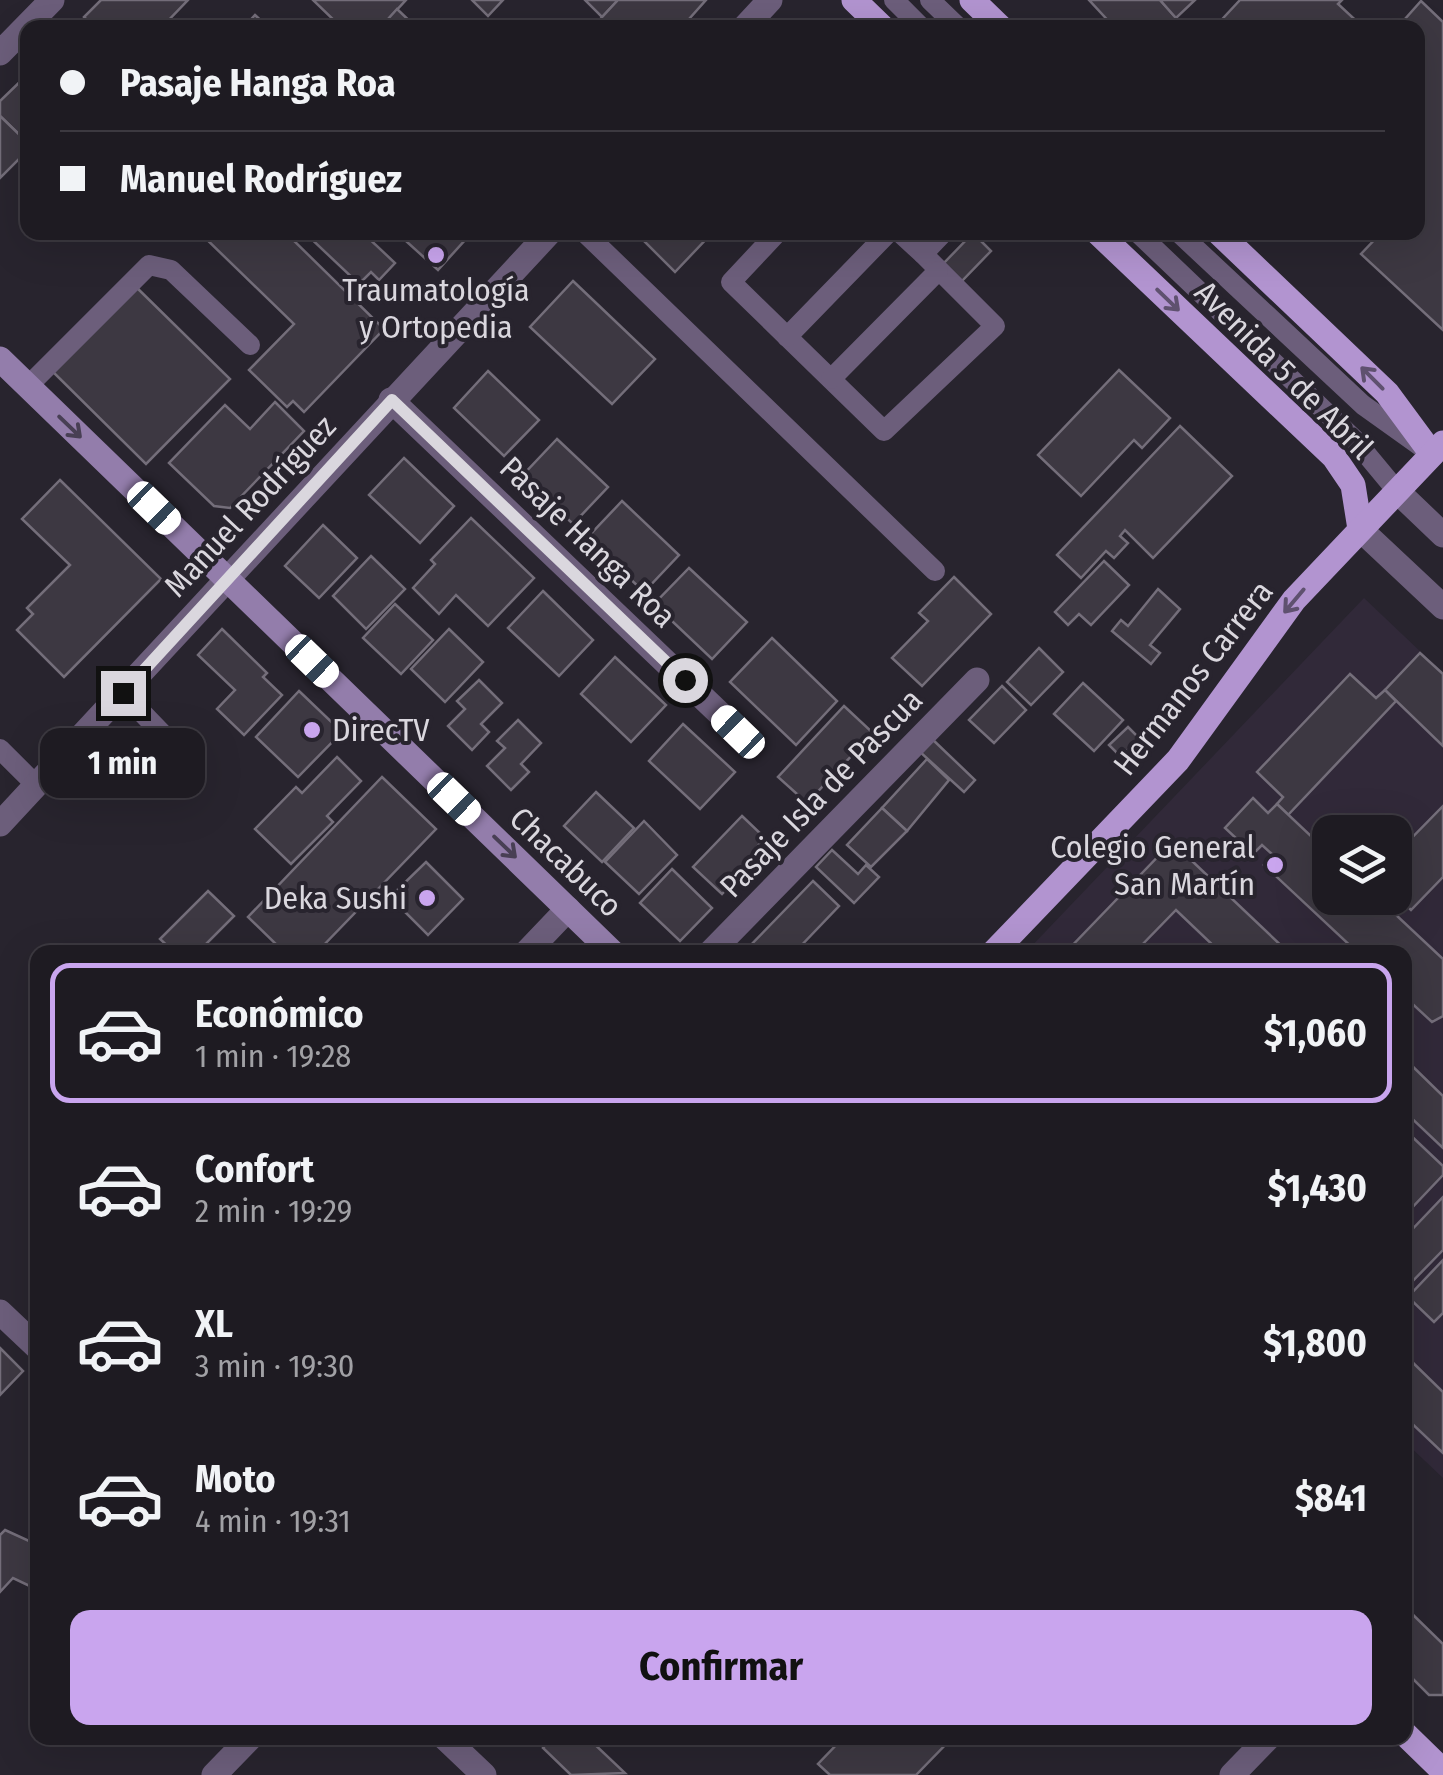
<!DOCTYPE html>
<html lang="es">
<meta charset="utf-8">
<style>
:root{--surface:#1e1b22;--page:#26242a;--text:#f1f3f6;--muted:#a1a1a5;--line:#3c3940;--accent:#c9a5ee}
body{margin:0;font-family:"Fira Sans Condensed",sans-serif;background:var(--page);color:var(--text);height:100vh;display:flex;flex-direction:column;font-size:38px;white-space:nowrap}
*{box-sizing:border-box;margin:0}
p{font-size:32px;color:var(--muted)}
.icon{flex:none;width:55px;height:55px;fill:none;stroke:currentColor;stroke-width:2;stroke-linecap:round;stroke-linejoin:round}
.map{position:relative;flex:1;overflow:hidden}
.sheet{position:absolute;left:30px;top:945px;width:1382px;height:800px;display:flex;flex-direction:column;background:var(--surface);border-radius:20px;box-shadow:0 10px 40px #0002,0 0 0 2px var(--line)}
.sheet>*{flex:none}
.hud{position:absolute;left:20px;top:20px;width:1405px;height:220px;border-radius:20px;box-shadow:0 10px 40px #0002,0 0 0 2px var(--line);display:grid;align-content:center;height:220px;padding:0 40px;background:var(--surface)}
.buttons{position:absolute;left:1312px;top:815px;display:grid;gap:20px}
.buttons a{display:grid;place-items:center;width:100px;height:100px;border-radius:20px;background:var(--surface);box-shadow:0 10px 40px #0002,0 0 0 2px var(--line);font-size:50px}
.end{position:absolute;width:45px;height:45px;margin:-22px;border:12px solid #dad7de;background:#111;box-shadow:0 0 0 5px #111}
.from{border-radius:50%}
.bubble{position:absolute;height:70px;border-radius:20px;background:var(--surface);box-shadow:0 10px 40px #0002,0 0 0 2px var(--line);font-size:32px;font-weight:700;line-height:70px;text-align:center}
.car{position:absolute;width:30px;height:60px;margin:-30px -15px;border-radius:12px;box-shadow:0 0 8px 2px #0007;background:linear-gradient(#fff 24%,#345 0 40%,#fff 0 76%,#345 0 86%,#fff 0)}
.hud b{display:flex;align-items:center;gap:35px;height:95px;font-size:38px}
.hud b+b{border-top:2px solid var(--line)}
.hud i{width:25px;height:25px;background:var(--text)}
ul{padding:18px 0 0;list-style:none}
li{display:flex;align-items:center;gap:30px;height:140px;margin:0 20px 15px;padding:0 20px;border:5px solid transparent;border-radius:20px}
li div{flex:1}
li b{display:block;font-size:38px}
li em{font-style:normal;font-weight:700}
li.active{border-color:var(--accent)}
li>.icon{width:90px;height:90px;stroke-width:1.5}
.primary-button{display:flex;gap:20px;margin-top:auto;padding:20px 40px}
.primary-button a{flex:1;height:115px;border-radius:20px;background:var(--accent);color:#111;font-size:40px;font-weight:700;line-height:115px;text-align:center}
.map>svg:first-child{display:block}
.built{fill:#312939;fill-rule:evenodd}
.building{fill:#3d3842;stroke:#746e7a;stroke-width:2.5}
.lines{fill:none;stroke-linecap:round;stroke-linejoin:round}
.service{stroke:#6c5e7b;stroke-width:20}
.minor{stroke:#6c5e7b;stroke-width:25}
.tertiary{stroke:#6c5e7b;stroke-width:25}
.secondary{stroke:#937dab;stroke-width:25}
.primary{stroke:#b294d0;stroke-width:25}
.oneway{stroke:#5f516f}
.oneway2{stroke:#483f54}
.route{stroke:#dad7de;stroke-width:12}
.poi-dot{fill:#c9a5ee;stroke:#28242e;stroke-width:4}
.labels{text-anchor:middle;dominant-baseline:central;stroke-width:8;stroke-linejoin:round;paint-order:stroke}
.poi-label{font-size:32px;fill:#dad7de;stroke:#28242e;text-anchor:end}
.street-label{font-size:32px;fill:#dad7de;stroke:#28242e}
</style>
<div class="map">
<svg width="1443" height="1775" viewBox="0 0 1443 1775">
<rect width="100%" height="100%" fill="#28242e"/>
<path class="built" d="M 1364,598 L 1443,673 L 1443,1478 L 1405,1442 L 1405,952 L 1026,952 ZM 1330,832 L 1395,832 L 1395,898 L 1330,898 Z"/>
<g class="building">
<path d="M 101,0 L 188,0 L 161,28 L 95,28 L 84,17 Z"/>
<path d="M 313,0 L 406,0 L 380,28 L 342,28 Z"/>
<path d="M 472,0 L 503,0 L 488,16 Z"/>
<path d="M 585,0 L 618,0 L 602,17 Z"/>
<path d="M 618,0 L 706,0 L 681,28 L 592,28 Z"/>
<path d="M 1089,0 L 1160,0 L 1176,18 L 1166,28 L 1115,28 Z"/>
<path d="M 1160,0 L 1195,0 L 1176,18 Z"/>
<path d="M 1240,0 L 1342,0 L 1338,4 L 1364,28 L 1214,28 Z"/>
<path d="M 1421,1 L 1443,22 L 1443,330 L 1361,254 L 1378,236 L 1374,232 L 1418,232 L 1418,28 L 1397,28 Z"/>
<path d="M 397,9 L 417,28 L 380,28 Z"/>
<path d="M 255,15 L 269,28 L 243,28 Z"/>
<path d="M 28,74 L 28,143 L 0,116 L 0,101 Z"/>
<path d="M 0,116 L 28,143 L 28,150 L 0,178 Z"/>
<path d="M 199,232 L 285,232 L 384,329 L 304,412 L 293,401 L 287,407 L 249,370 L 294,324 Z"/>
<path d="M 304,232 L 362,232 L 395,263 L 379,280 L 371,272 L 359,284 Z"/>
<path d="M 396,232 L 459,232 L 466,239 L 438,270 Z"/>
<path d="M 635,232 L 713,232 L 675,272 Z"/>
<path d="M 973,233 L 991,251 L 960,283 L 942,265 Z"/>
<path d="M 573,281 L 655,359 L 612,404 L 530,327 Z"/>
<path d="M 132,283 L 230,379 L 146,464 L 48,367 Z"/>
<path d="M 1119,370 L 1170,418 L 1142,448 L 1134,440 L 1081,496 L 1038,455 Z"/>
<path d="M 488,371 L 539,420 L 504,456 L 454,408 Z"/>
<path d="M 275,402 L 304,431 L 230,508 L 214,506 L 169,463 L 225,405 L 250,429 Z"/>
<path d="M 1180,426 L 1232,476 L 1153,558 L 1125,530 L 1120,536 L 1128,543 L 1114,558 L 1106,551 L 1081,578 L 1057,555 Z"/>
<path d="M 557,439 L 608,487 L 573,524 L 522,476 Z"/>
<path d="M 404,458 L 454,506 L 420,543 L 369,495 Z"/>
<path d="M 60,480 L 161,579 L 64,677 L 17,630 L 33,614 L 27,608 L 70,565 L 22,519 Z"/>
<path d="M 622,501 L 679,555 L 644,592 L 587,538 Z"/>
<path d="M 471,518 L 534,578 L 488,626 L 456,595 L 439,614 L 413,588 L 435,564 L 431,560 Z"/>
<path d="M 323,525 L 357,558 L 319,598 L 285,566 Z"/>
<path d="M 371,556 L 405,589 L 366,629 L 333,596 Z"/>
<path d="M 1104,561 L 1129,585 L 1091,625 L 1079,614 L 1068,625 L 1055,612 Z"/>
<path d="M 689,568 L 747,622 L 712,659 L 654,604 Z"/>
<path d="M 954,577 L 991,614 L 922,686 L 892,658 L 928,621 L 919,613 Z"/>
<path d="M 1158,589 L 1180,609 L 1150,645 L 1160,653 L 1151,664 L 1112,631 L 1121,620 L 1128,626 Z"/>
<path d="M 543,591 L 593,640 L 559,676 L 508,628 Z"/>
<path d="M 395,604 L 433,640 L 401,674 L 363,638 Z"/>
<path d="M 222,629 L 267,673 L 263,677 L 282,695 L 244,735 L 217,709 L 235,690 L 198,655 Z"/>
<path d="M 449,629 L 483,662 L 445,702 L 411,669 Z"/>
<path d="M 772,638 L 837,701 L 796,745 L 730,682 Z"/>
<path d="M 1039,648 L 1063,672 L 1031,705 L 1007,682 Z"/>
<path d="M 1420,653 L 1443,674 L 1443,746 L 1385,690 Z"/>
<path d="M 615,657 L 666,705 L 631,742 L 581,694 Z"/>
<path d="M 1350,674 L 1376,698 L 1385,690 L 1396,701 L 1288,815 L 1277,804 L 1283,797 L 1257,772 Z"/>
<path d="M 479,680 L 502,703 L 481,724 L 489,732 L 472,750 L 448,726 L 465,709 L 457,701 Z"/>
<path d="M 1083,683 L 1123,720 L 1094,751 L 1054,714 Z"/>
<path d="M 1002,686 L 1026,710 L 994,743 L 969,720 Z"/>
<path d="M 299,691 L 342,732 L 298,777 L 256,737 Z"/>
<path d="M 844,706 L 873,733 L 807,803 L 778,777 Z"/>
<path d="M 518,720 L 541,743 L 521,764 L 529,772 L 511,790 L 487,766 L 505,748 L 497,741 Z"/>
<path d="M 683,724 L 735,772 L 700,809 L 649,761 Z"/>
<path d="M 1128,727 L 1139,738 L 1121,757 L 1109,745 Z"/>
<path d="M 931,738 L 975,780 L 964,792 L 919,751 Z"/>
<path d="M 337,757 L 361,781 L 327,816 L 333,822 L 291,864 L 255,829 L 296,787 L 302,793 Z"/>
<path d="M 927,759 L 949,780 L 907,831 L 882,808 Z"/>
<path d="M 382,777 L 436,829 L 317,952 L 284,952 L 248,917 Z"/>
<path d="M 596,792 L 634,828 L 602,862 L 564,826 Z"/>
<path d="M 1253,798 L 1268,813 L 1277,804 L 1330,854 L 1330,898 L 1378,898 L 1443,959 L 1443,1016 L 1432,1022 L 1405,997 L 1405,952 L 1357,952 L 1264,865 L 1273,855 L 1262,845 L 1253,854 L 1225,828 Z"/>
<path d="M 1443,806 L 1443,877 L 1411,910 L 1395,895 L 1395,855 Z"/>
<path d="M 882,808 L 907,831 L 871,867 L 847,845 Z"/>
<path d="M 742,816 L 765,838 L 755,849 L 760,854 L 722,894 L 693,867 Z"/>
<path d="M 644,821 L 677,855 L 639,894 L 605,862 Z"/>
<path d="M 1172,842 L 1288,952 L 1220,952 L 1176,910 L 1135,952 L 1066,952 Z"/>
<path d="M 832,850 L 858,874 L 866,865 L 879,877 L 854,903 L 816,867 Z"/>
<path d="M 426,862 L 463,899 L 428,935 L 390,897 Z"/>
<path d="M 672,869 L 712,908 L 680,941 L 640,903 Z"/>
<path d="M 813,881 L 839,906 L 795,952 L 744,952 Z"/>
<path d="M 208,891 L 234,916 L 207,943 L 216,952 L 174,952 L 160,939 Z"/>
<path d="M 1405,1059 L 1443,1096 L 1443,1148 L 1405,1112 Z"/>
<path d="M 1405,1130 L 1443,1166 L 1443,1175 L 1405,1215 Z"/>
<path d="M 1443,1197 L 1443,1250 L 1405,1289 L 1405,1237 Z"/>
<path d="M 1443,1260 L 1443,1313 L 1434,1322 L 1408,1297 Z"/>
<path d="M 0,1348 L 23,1371 L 0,1395 Z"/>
<path d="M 1405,1355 L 1443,1392 L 1443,1453 L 1405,1417 Z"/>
<path d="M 5,1530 L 38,1545 L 36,1589 L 13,1578 L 0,1592 L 0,1535 Z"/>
<path d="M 1405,1607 L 1443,1644 L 1443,1695 L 1429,1695 L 1405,1671 Z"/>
<path d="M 552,1738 L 588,1738 L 625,1773 L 571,1775 L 543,1748 Z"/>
<path d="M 843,1738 L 952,1738 L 916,1775 L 830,1775 L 818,1764 Z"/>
</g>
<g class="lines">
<g class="service">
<path d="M 894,0 L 922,28"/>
<path d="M 930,0 L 959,28"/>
<path d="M 584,232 L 935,571"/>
<path d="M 778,232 L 731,282 L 884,431 L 995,326 L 923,254"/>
<path d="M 899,232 L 923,254 L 944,232"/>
<path d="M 1137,232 L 1353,438 L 1397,491"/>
<path d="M 1178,232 L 1363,405 L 1426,450"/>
<path d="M 787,337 L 889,232"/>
<path d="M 831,379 L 938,271"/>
<path d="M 28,386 L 149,265 L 171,270 L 250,345"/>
<path d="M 123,693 L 180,752 L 180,763 L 161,784"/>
<path d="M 0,749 L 37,786"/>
</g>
<g class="minor">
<path d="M 0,53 L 52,0"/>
<path d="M 391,400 L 739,732"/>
<path d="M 1397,491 L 1443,535"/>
<path d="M 1360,529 L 1443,607"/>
<path d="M 527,952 L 568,909"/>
<path d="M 711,952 L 977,680"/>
<path d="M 0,1312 L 38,1348"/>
<path d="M 445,1738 L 484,1775"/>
<path d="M 1232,1775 L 1268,1738"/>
</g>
<g class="tertiary">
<path d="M 744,28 L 770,0"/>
<path d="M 0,824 L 550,232"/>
<path d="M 214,1775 L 250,1738"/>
</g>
<path class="secondary" d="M 0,359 L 612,952"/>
<g class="primary">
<path d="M 854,0 L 883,28"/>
<path d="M 972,0 L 1001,28"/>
<path d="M 1097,232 L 1334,457 L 1353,485 L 1360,529"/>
<path d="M 1218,232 L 1387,393 L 1432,454"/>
<path d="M 994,952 L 1178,760 L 1294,600 L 1443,443"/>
<path d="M 1405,1734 L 1443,1771"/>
</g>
</g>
<defs><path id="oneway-shaft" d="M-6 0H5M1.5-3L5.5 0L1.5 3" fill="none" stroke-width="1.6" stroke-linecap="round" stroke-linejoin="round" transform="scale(2.5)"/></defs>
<g class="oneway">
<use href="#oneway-shaft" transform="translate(1168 300) rotate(44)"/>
<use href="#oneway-shaft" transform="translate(1372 378) rotate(-135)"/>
<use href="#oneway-shaft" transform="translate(1294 601) rotate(130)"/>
</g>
<g class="oneway2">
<use href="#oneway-shaft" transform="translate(70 427) rotate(44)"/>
<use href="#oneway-shaft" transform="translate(505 847) rotate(44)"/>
</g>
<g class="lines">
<path class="route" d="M 123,693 L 392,400 L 685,680"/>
</g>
<g class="poi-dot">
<circle cx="436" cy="255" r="10"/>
<circle cx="312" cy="730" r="10"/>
<circle cx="1275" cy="865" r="10"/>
<circle cx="427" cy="898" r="10"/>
</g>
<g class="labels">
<g class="poi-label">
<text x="436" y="290" text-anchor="middle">Traumatología<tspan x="436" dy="37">y Ortopedia</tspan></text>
<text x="332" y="730" text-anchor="start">DirecTV</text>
<text x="1255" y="847">Colegio General<tspan x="1255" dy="37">San Martín</tspan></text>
<text x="407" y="898">Deka Sushi</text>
</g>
<g class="street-label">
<text transform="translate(1284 370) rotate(45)">Avenida 5 de Abril</text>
<text transform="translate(250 506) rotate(-47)">Manuel Rodríguez</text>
<text transform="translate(588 542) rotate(44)">Pasaje Hanga Roa</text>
<text transform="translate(1193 678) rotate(-52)">Hermanos Carrera</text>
<text transform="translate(821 793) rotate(-46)">Pasaje Isla de Pascua</text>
<text transform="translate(566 862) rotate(44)">Chacabuco</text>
</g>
</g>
</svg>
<div class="buttons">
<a><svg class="icon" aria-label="layers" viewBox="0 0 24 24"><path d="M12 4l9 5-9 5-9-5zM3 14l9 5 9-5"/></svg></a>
</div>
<i class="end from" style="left:685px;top:680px"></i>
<i class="end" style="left:123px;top:693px"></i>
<div class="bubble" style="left:40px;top:728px;width:165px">1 min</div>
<i class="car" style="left:154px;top:508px;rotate:134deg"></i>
<i class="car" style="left:312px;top:661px;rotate:134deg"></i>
<i class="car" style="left:738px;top:732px;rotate:314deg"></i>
<i class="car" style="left:454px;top:799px;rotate:134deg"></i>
<div class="hud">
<b><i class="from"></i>Pasaje Hanga Roa</b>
<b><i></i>Manuel Rodríguez</b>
</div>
<section class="sheet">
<ul>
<li class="active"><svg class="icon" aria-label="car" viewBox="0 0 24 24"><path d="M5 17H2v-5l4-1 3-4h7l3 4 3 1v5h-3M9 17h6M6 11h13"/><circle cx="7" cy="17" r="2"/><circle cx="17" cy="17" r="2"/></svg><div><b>Económico</b><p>1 min · 19:28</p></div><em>$1,060</em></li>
<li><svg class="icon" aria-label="car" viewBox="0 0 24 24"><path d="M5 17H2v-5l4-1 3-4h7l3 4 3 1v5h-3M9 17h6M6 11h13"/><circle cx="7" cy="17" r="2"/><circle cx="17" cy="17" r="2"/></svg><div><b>Confort</b><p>2 min · 19:29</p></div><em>$1,430</em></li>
<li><svg class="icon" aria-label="car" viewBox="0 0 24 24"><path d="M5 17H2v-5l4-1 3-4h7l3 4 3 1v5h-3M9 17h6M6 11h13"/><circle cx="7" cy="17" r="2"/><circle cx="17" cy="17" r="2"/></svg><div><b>XL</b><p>3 min · 19:30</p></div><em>$1,800</em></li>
<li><svg class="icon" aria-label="car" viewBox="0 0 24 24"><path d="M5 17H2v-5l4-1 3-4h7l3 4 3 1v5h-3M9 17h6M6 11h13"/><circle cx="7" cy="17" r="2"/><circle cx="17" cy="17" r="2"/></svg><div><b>Moto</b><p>4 min · 19:31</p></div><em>$841</em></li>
</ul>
<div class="primary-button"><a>Confirmar</a></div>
</section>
</div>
